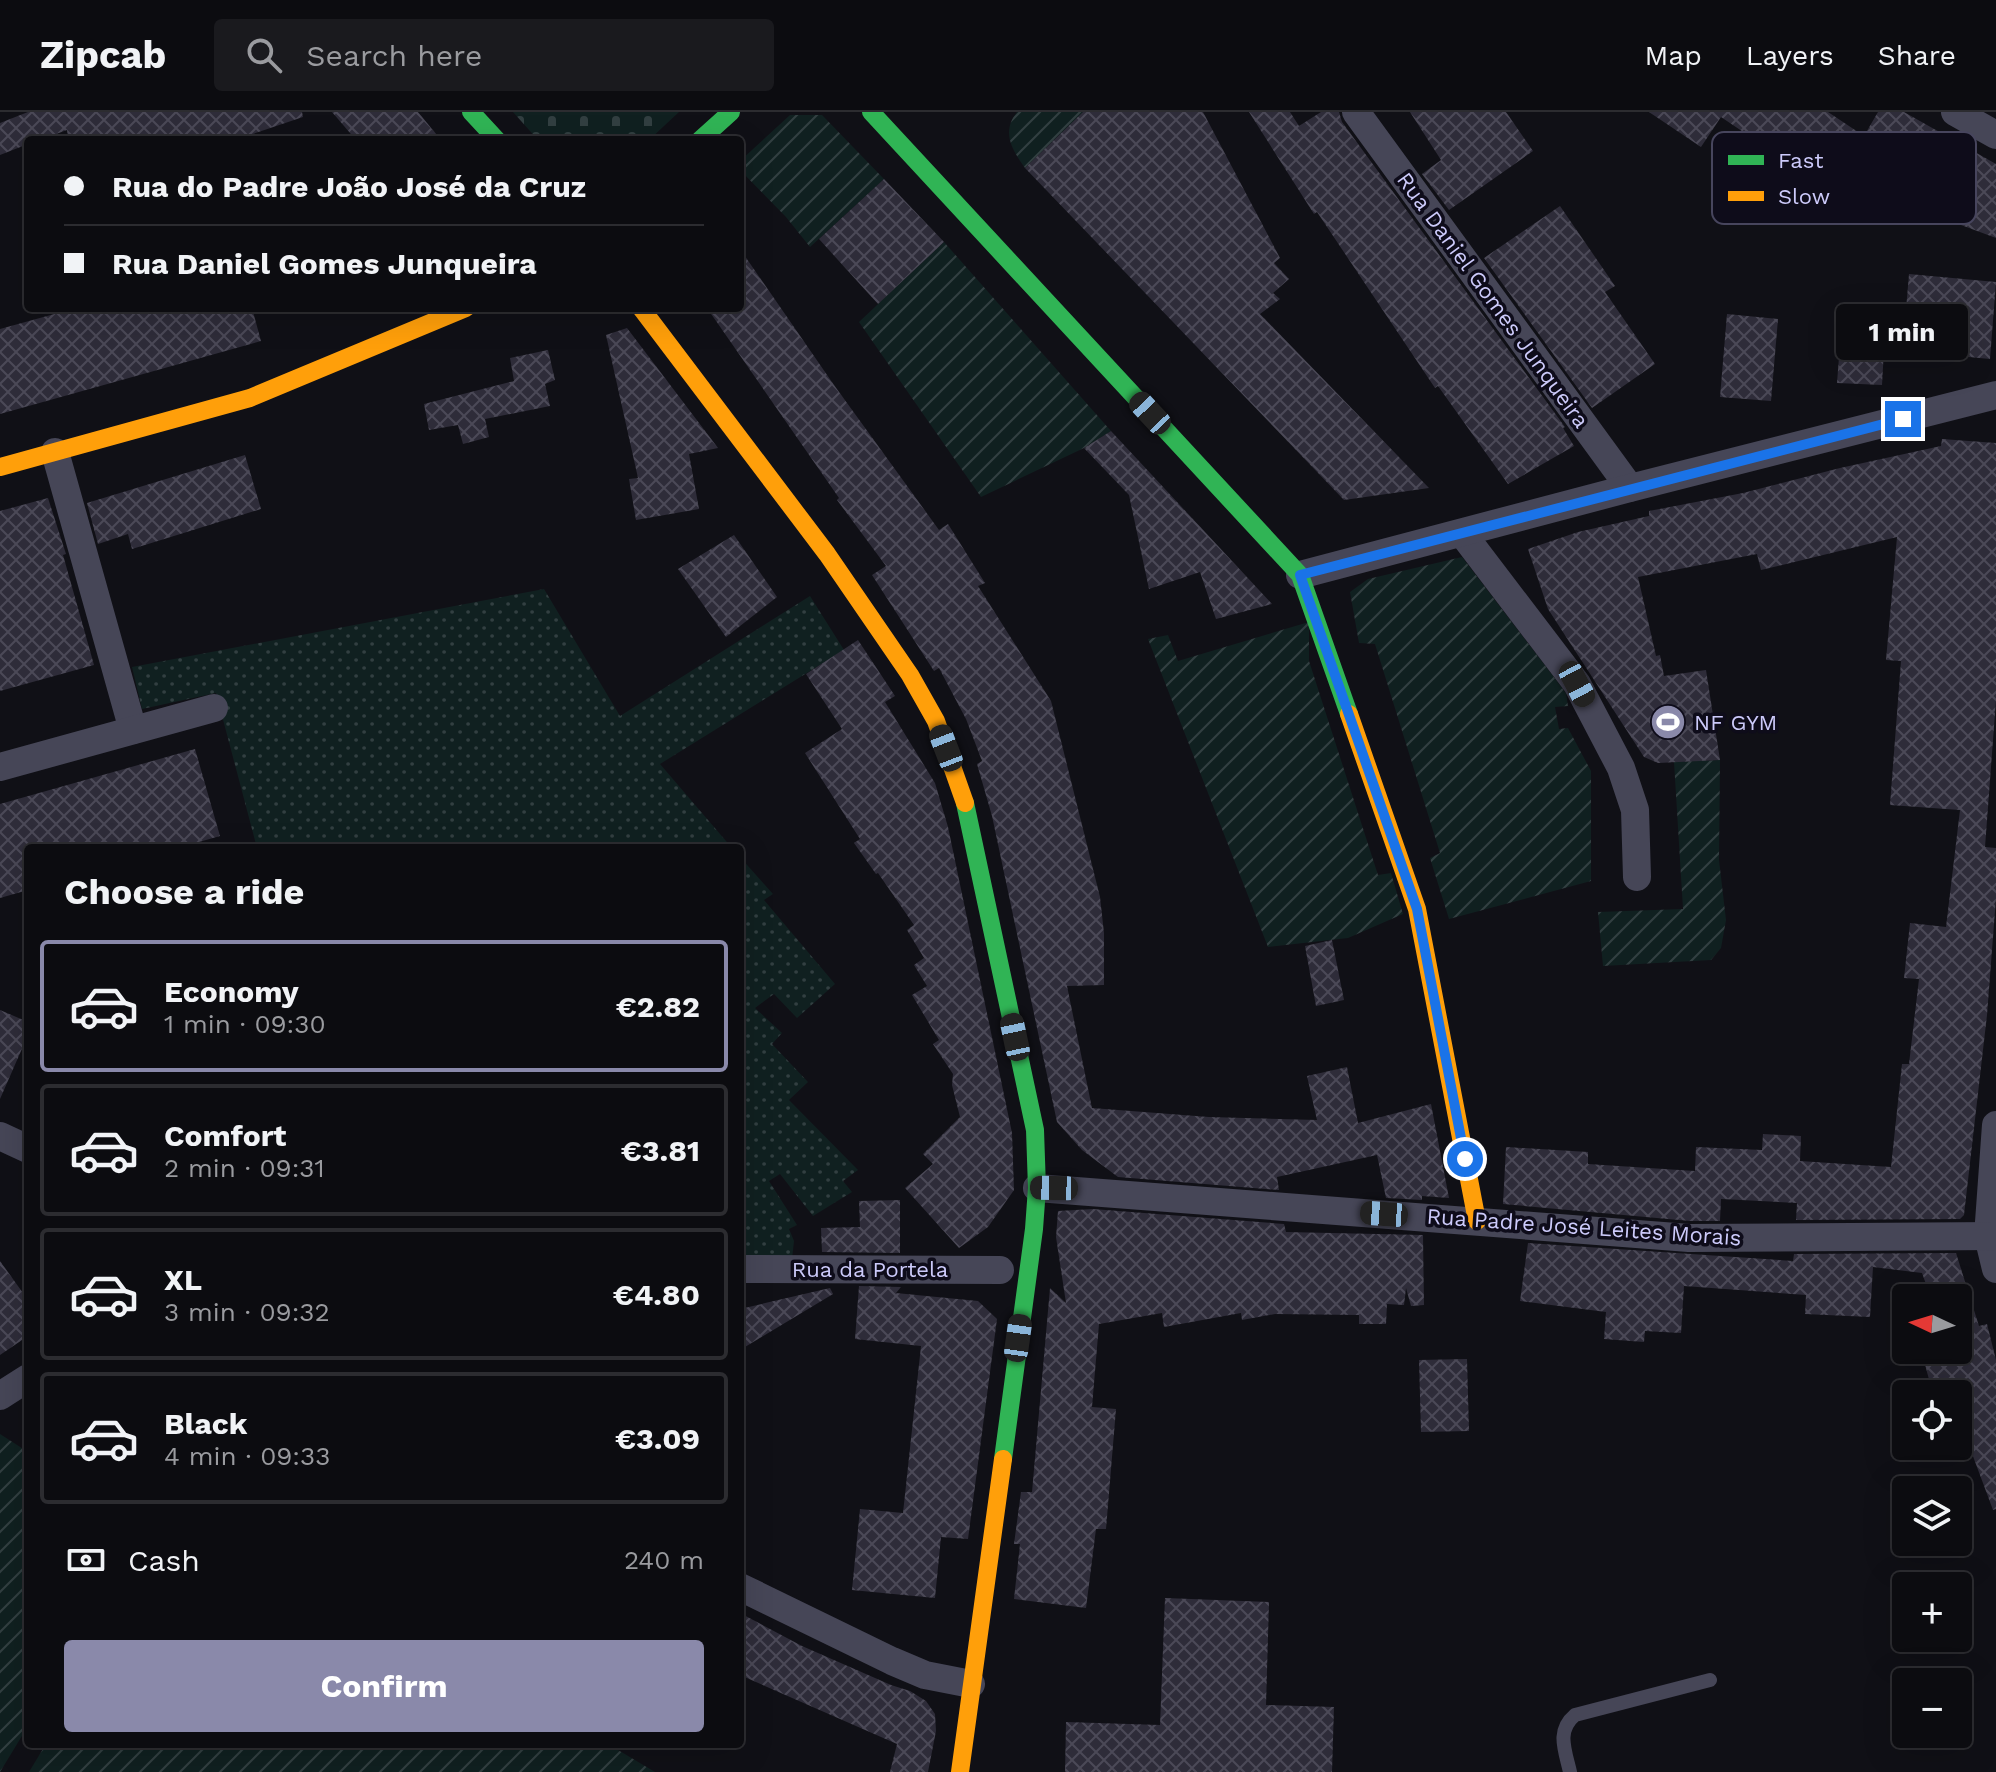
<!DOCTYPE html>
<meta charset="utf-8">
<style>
:root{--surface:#0c0c10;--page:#1a1a1e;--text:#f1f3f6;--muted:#9a9b9f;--line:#2c2c30;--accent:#8a89aa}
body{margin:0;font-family:"Work Sans",sans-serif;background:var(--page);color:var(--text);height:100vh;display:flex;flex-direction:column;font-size:30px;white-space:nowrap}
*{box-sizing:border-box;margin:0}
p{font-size:26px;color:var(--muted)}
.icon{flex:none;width:44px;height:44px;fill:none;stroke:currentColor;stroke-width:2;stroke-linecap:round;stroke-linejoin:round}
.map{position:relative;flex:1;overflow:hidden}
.side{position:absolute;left:24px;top:732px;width:720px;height:904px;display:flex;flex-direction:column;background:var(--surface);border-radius:8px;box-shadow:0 8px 32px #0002,0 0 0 2px var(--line)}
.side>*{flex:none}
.banner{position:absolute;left:24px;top:24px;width:720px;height:176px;border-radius:8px;box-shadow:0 8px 32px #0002,0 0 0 2px var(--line);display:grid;align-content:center;height:176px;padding:0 40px;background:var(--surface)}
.needle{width:52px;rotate:274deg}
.tools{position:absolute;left:1892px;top:1172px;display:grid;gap:16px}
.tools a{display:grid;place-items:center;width:80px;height:80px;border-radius:8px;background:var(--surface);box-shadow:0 8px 32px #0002,0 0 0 2px var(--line);font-size:40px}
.end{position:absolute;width:36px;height:36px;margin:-18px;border:10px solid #1a73e8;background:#fff;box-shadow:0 0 0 4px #fff}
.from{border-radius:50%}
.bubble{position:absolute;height:56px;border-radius:8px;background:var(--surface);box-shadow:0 8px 32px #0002,0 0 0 2px var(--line);font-size:26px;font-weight:700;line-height:56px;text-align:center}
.car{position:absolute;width:24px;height:48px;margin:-24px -12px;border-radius:10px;box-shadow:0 0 6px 2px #0007;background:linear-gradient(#222 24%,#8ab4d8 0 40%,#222 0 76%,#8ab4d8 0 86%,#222 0)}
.banner b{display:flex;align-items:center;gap:28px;height:76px;font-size:30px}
.banner b+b{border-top:2px solid var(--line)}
.banner i{width:20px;height:20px;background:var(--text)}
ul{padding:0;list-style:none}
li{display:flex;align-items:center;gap:24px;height:132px;margin:0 16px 12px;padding:0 24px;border:4px solid var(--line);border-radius:8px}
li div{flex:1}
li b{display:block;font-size:30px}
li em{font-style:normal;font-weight:700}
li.current{border-color:var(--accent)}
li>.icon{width:72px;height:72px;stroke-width:1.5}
h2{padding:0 40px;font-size:36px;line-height:96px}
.pay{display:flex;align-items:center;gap:20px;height:88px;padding:0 40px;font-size:30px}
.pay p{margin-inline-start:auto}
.button{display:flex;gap:16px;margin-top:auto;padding:16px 40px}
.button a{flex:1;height:92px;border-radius:8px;background:var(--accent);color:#fff;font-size:32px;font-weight:700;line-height:92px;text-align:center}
header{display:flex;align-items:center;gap:48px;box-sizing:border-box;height:112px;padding:0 40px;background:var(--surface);border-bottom:2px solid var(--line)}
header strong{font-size:38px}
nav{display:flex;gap:44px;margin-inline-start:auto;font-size:28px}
.search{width:560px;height:72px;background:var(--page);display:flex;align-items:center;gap:20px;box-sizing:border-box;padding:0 28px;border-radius:8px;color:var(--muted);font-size:30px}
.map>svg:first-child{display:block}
.grass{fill:url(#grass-dots)}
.cemetery{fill:url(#cemetery-stones)}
.garden{fill:url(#garden-furrows)}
.building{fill:url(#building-cross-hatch)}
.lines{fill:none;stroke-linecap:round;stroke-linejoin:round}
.lane{stroke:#464657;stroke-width:14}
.street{stroke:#464657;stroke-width:28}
.fast{stroke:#30b455;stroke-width:18}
.slow{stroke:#ff9f0a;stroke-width:18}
.route{stroke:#1a73e8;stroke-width:10}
.labels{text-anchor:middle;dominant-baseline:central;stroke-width:7;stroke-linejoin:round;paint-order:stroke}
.street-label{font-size:22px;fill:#cccafa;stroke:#0e0c1a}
.poi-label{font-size:22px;fill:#cccafa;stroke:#0e0c1a;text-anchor:start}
.key{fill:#0e0c1a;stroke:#47455d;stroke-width:2}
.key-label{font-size:22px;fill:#cccafa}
</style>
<header>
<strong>Zipcab</strong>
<div class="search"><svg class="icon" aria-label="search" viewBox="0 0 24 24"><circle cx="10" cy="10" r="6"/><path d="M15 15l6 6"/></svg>Search here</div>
<nav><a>Map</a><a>Layers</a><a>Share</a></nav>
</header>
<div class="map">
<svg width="1996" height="1660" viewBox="0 0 1996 1660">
<defs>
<pattern id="grass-dots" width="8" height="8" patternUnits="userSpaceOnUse" patternTransform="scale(2)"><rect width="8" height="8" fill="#102020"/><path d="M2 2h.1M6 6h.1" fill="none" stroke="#323f41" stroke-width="1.8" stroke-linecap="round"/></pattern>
<pattern id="cemetery-stones" width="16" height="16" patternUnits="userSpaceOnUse" patternTransform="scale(2)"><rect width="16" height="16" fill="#102020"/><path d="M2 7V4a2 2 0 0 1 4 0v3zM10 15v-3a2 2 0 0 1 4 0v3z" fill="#323f41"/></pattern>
<pattern id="garden-furrows" width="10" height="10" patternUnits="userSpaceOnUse" patternTransform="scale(2)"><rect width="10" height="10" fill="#102020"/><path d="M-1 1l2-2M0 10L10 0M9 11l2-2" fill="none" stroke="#323f41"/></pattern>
<pattern id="building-cross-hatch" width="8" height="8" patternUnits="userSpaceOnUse" patternTransform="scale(2)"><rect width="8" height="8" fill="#2e2c39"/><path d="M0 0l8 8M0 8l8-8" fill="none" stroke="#4b4957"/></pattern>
</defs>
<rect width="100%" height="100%" fill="#101016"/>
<g class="grass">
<path d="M 544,477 L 620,604 L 810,484 L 844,538 L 660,652 L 732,736 L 257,736 L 216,581 L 142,597 L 132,555 Z"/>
<path d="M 740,745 L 773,782 L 764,788 L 835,872 L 797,906 L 774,882 L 755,896 L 782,921 L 772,932 L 808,970 L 789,988 L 858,1058 L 843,1069 L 852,1080 L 813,1104 L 780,1062 L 769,1069 L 797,1113 L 789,1117 L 794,1129 L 792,1147 L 740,1147 Z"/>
</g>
<path class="cemetery" d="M 513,0 L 679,0 L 649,28 L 538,28 Z"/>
<g class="garden">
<path d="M 1017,0 L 1083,0 L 1025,56 C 1012,38 1001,20 1017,0 Z"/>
<path d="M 790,3 L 822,3 L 884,67 L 810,135 L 786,105 L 740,58 L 740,49 Z"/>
<path d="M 944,130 L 1111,319 L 1084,336 L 981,385 L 859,210 Z"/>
<path d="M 1462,445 L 1566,581 L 1568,594 L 1555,595 L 1559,617 L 1568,616 L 1591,659 L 1591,769 L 1449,807 L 1430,746 L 1440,741 L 1375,532 L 1359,531 L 1350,480 L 1368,467 Z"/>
<path d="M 1309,510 L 1309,549 L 1378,763 L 1391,761 L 1403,802 L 1348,826 L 1268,835 L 1148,527 L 1168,523 L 1178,549 Z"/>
<path d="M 1720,648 L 1719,748 L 1726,808 L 1721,836 L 1711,848 L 1603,854 L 1598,800 L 1683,797 L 1674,650 Z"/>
<path d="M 0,1322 L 28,1340 L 28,1614 L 0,1660 Z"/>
<path d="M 46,1632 L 608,1632 L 655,1660 L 29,1660 Z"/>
</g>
<g class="building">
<path d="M 28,0 L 302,0 L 303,5 L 235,28 L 68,28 L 67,18 L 40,28 L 28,28 L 28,32 L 0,43 L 0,11 Z"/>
<path d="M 332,0 L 418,0 L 441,28 L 356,28 Z"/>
<path d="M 1083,0 L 1203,0 L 1280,146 L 1274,151 L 1289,167 L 1273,181 L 1280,187 L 1260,202 L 1429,376 L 1344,388 L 1025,56 Z"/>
<path d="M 1249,0 L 1290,0 L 1299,14 L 1321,0 L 1339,0 L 1342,10 L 1565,315 L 1563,316 L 1574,334 L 1508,372 L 1438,274 L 1435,276 L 1317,100 L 1314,102 Z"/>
<path d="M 1410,0 L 1506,0 L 1533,39 L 1449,98 L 1422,62 L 1441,48 Z"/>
<path d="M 1649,0 L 1828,0 L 1864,24 L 1878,0 L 1904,0 L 1996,52 L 1996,126 L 1961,113 L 1931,88 L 1925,99 L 1827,44 L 1800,86 L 1769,66 L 1782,46 L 1721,5 L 1701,35 Z"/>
<path d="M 884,67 L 944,130 L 878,192 L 819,127 Z"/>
<path d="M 1560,94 L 1615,174 L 1605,180 L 1655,252 L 1592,296 L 1484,146 Z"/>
<path d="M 740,137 L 834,273 L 939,418 L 948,412 L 985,471 L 978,474 L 1051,589 L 1100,785 L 1104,821 L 1104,873 L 1067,874 L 1092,996 L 1209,1005 L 1317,1008 L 1307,964 L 1347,955 L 1358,1011 L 1431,992 L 1449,1086 L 1422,1084 L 1422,1088 L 1386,1086 L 1377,1043 L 1277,1065 L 1279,1078 L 1118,1065 L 1082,1038 L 1057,1010 L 992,704 L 977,652 L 982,649 L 966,607 L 939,556 L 934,559 L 872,463 L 886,454 L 837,388 L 839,386 L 707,196 L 740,196 Z"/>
<path d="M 1909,162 L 1996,170 L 1990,247 L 1884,237 L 1882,273 L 1837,271 L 1842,206 L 1905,209 Z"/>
<path d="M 76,196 L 252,196 L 261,229 L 0,302 L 0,217 Z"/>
<path d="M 1727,202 L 1778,207 L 1771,289 L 1720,285 Z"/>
<path d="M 627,216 L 718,336 L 689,342 L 699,397 L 636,408 L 629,367 L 638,366 L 606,223 Z"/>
<path d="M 548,238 L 555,268 L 545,272 L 550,294 L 485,307 L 489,325 L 463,332 L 458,313 L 429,318 L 424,292 L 514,269 L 510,246 Z"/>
<path d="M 1111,319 L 1272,492 L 1216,507 L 1200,460 L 1149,477 L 1129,383 L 1084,336 Z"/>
<path d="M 1942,327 L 1996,331 L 1996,588 L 1985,735 L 1996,736 L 1996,786 L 1987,903 L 1964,1103 L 1960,1107 L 1796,1108 L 1797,1091 L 1721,1087 L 1720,1109 L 1690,1109 L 1503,1092 L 1506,1035 L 1588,1040 L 1588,1052 L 1695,1059 L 1696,1035 L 1762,1038 L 1763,1022 L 1801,1024 L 1800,1049 L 1891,1055 L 1902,952 L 1909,952 L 1919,867 L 1904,866 L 1910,811 L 1946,815 L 1960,698 L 1890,693 L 1901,549 L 1886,548 L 1897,425 L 1761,458 L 1757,442 L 1638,465 L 1656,544 L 1660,543 L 1664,564 L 1706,558 L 1720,648 L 1658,651 L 1644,645 L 1548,497 L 1528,437 L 1578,420 L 1649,404 L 1649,399 L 1743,381 L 1840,356 L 1941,334 Z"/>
<path d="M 245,343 L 261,397 L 132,437 L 128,422 L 98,432 L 87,391 Z"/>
<path d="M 48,386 L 66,442 L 63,443 L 94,553 L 0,579 L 0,399 Z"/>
<path d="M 734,423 L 777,485 L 726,525 L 678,457 Z"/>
<path d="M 858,528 L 895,584 L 885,590 L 935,671 L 948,715 L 1012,1021 L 1014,1078 L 988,1115 L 959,1136 L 905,1076 L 933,1052 L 923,1042 L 960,1005 L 952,973 L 953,962 L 933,932 L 939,928 L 912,883 L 927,874 L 914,853 L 924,846 L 907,818 L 914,813 L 878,761 L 876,762 L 854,731 L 860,727 L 805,641 L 842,617 L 806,562 Z"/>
<path d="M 195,637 L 220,724 L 178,736 L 28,736 L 28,778 L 0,786 L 0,692 Z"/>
<path d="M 1332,828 L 1344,888 L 1316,894 L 1305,834 Z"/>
<path d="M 0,898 L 28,910 L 28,923 L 0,987 Z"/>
<path d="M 900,1088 L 900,1141 L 822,1140 L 821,1116 L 860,1115 L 859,1089 Z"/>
<path d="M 1093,1097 L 1284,1112 L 1286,1120 L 1423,1123 L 1424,1193 L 1411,1194 L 1406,1176 L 1404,1193 L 1387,1192 L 1386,1212 L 1359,1212 L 1359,1203 L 1275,1202 L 1242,1208 L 1241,1201 L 1164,1215 L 1162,1201 L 1099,1212 L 1092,1295 L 1116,1297 L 1106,1417 L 1096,1417 L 1086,1496 L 1014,1487 L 1020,1432 L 1014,1432 L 1021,1380 L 1032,1380 L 1050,1176 L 1066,1191 L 1056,1125 L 1058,1099 Z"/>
<path d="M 1528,1131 L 1793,1149 L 1794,1142 L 1956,1141 L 1979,1214 L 1987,1212 L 1996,1248 L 1996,1397 L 1993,1398 L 1958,1304 L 1958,1282 L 1933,1282 L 1921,1238 L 1958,1238 L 1958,1186 L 1931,1186 L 1922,1161 L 1873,1155 L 1870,1205 L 1805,1202 L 1806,1183 L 1684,1174 L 1681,1221 L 1645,1219 L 1644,1230 L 1604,1227 L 1606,1200 L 1520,1189 Z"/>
<path d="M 0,1149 L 28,1188 L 28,1224 L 0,1243 Z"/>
<path d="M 859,1174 L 901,1175 L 896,1181 L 978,1189 L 997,1207 L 968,1427 L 941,1425 L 935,1486 L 852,1478 L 860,1397 L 903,1401 L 921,1234 L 855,1227 Z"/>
<path d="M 830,1176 L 833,1182 L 740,1238 L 740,1197 Z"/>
<path d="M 1467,1247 L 1469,1319 L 1421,1320 L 1419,1248 Z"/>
<path d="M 1165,1486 L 1269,1490 L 1266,1593 L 1334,1595 L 1332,1660 L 1065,1660 L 1066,1610 L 1160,1613 Z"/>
<path d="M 740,1501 L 802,1534 L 891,1573 L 910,1579 L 926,1589 L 935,1602 L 936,1619 L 928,1660 L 890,1660 L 897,1632 L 740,1563 Z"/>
</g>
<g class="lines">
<path class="lane" d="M 1570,1660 C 1565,1638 1556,1619 1575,1603 L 1710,1568"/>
<g class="street">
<path d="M 1356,0 L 1630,376"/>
<path d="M 1955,0 L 1996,23"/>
<path d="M 55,340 L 133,618"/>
<path d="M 1462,421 L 1577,572 L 1621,656 L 1635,698 L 1637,765"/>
<path d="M 1300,463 L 1630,376 L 1996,283"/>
<path d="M 0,655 L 214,596"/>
<path d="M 1996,1013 L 1988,1124 L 1996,1157"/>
<path d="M 0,1024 L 28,1037"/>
<path d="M 1037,1076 L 1689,1126 L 1996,1124"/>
<path d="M 740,1157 L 1000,1158"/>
<path d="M 0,1284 L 28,1266"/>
<path d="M 740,1475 L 892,1549 L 925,1563 L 971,1572"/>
</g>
<g class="fast">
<path d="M 471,0 L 497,28"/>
<path d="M 871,0 L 1300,463 L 1349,602"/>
<path d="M 700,28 L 731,0"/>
<path d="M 965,691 L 1035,1018 L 1037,1076 L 1034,1117 L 1003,1347"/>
</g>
<g class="slow">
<path d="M 641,196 L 827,442 L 910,563 L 936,609 L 965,691"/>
<path d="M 0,355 L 250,286 L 466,196"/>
<path d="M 1349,602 L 1417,797 L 1477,1109"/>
<path d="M 960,1660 L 1003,1347"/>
</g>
</g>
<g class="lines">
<path class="route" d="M 1465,1047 L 1417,797 L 1300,463 L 1903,307"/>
</g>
<defs>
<g id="stadium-disc" transform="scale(1.8)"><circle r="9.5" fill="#8a89aa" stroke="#0e0c1a"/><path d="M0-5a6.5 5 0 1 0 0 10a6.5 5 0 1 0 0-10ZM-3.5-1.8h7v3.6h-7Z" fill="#fff"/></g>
</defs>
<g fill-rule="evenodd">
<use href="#stadium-disc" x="1668" y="610"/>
</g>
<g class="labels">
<g class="street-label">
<text transform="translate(1493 188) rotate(54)">Rua Daniel Gomes Junqueira</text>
<text transform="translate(1584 1115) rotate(4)">Rua Padre José Leites Morais</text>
<text x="870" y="1157">Rua da Portela</text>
</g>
<g class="poi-label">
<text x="1694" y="610">NF GYM</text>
</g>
</g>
<rect x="1712" y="20" width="264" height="92" rx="12" class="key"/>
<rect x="1728" y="43" width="36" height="10" fill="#30b455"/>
<rect x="1728" y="79" width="36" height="10" fill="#ff9f0a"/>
<g class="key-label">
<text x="1778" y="56">Fast</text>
<text x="1778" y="92">Slow</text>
</g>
</svg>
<div class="tools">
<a><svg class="needle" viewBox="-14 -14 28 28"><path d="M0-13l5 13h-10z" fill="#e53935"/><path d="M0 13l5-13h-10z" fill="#9a9b9f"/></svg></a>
<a><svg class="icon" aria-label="locate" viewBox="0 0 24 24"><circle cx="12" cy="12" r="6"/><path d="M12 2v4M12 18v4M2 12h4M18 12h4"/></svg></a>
<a><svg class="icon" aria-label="layers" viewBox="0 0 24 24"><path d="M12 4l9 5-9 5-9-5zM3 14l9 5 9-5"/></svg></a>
<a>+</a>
<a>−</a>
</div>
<i class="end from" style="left:1465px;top:1047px"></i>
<i class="end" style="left:1903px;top:307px"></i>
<div class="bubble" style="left:1836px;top:192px;width:132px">1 min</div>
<i class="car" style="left:1150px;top:301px;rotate:317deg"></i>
<i class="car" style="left:1577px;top:572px;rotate:152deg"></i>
<i class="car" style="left:946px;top:636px;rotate:339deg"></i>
<i class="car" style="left:1015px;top:925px;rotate:348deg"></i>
<i class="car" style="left:1054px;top:1076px;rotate:271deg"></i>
<i class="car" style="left:1384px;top:1102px;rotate:274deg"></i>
<i class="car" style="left:1018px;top:1226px;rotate:8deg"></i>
<div class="banner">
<b><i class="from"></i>Rua do Padre João José da Cruz</b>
<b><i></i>Rua Daniel Gomes Junqueira</b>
</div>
<section class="side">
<h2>Choose a ride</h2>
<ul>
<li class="current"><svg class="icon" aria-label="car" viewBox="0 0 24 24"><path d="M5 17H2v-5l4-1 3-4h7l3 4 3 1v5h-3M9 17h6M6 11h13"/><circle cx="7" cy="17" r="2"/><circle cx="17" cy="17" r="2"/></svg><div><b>Economy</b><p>1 min · 09:30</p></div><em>€2.82</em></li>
<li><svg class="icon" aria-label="car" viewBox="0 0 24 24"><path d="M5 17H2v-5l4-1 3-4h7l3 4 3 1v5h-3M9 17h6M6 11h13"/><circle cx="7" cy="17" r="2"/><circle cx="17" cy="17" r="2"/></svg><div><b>Comfort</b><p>2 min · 09:31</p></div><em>€3.81</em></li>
<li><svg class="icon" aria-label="car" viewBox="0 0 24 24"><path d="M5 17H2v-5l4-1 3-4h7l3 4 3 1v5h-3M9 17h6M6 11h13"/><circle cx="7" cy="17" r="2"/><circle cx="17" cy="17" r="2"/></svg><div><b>XL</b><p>3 min · 09:32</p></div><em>€4.80</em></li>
<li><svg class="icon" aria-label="car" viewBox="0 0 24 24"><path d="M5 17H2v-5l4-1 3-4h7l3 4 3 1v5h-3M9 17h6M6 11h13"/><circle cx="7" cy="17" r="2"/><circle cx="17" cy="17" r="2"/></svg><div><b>Black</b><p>4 min · 09:33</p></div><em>€3.09</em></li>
</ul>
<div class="pay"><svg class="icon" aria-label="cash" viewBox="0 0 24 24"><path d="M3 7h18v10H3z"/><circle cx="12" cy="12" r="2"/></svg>Cash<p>240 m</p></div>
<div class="button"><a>Confirm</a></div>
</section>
</div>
